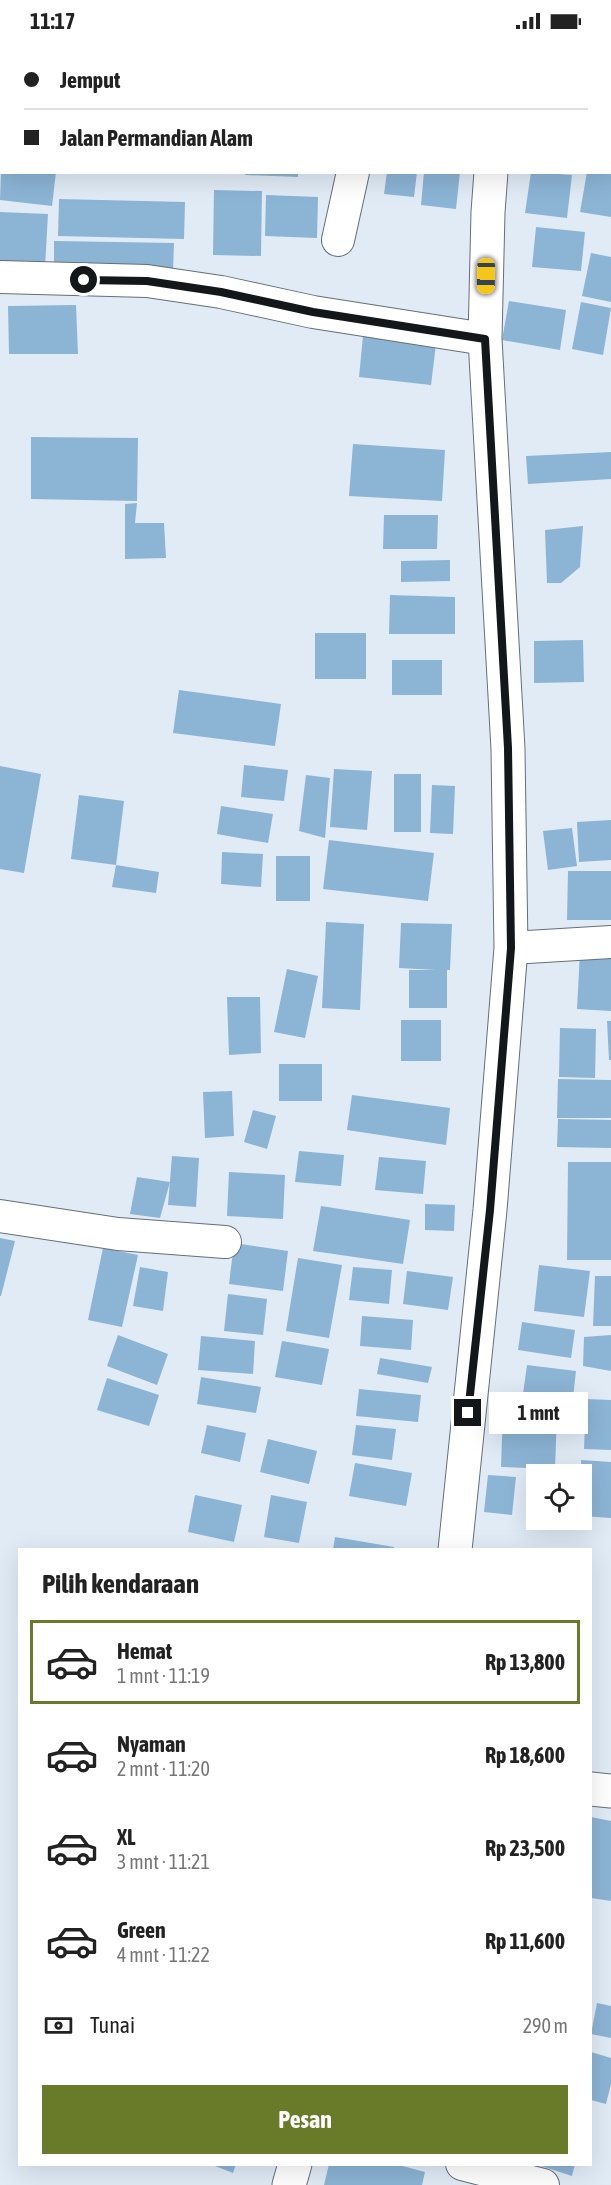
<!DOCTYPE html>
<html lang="id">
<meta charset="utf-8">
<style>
:root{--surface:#fff;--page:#f6f6f6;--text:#222;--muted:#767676;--line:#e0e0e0;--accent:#697a28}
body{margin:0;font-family:"Asap Condensed",sans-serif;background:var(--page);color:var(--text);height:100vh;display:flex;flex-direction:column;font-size:22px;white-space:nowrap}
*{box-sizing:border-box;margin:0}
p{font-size:20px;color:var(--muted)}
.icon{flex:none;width:33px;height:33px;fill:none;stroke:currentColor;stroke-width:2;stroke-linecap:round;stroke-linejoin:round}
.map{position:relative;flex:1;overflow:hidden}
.panel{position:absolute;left:18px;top:1506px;width:574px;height:618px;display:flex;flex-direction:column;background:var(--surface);border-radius:0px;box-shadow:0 6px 24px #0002}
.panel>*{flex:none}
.hud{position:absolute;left:0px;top:0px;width:612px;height:132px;box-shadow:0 6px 24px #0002;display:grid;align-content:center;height:132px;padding:0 24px;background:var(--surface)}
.controls{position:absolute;left:526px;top:1422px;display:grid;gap:12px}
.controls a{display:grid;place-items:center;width:66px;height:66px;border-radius:0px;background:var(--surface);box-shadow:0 6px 24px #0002;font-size:30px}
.end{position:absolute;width:27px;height:27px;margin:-14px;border:8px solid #13171a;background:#fff;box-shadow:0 0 0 3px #fff}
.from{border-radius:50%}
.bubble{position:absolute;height:42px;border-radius:0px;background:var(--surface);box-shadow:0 6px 24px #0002;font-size:20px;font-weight:700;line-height:42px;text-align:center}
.car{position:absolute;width:18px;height:36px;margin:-18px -9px;border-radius:8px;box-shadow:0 0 4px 2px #0007;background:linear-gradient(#f5c518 24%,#345 0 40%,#f5c518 0 76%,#345 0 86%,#f5c518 0)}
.hud b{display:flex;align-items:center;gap:21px;height:57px;font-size:22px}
.hud b+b{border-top:2px solid var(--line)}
.hud i{width:15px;height:15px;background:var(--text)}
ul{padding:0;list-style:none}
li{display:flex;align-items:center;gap:18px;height:84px;margin:0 12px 9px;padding:0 12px;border:3px solid transparent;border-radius:0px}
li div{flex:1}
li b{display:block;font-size:22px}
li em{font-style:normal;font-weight:700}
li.current{border-color:var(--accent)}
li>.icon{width:54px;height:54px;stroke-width:1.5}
h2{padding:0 24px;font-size:27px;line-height:72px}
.pay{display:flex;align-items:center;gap:15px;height:66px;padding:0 24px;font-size:22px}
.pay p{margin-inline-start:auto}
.cta{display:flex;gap:12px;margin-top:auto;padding:12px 24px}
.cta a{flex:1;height:69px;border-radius:0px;background:var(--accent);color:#fff;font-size:24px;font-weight:700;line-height:69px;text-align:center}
.status{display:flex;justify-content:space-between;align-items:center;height:42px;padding:0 30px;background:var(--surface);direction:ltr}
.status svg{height:16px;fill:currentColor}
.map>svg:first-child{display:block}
.building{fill:#8cb4d5}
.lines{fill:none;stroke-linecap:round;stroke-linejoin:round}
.minor-casing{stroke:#656f78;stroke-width:34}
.tertiary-casing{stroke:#656f78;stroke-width:35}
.secondary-casing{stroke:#656f78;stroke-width:35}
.minor{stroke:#fff;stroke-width:32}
.tertiary{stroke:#fff;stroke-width:33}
.secondary{stroke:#fff;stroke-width:33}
.route{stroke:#13171a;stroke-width:8}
</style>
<div class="status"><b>11:17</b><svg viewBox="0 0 49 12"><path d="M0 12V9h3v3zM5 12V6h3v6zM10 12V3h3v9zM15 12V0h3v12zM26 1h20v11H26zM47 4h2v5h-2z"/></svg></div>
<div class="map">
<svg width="611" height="2143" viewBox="0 0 611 2143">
<rect width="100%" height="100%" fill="#e0ebf6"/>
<g class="building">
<path d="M 1,130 L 56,130 L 52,164 L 0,158 Z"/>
<path d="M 246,130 L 298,130 L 298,135 L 245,133 Z"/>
<path d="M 387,130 L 417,130 L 414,155 L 384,152 Z"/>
<path d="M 424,130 L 460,130 L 456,167 L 421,163 Z"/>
<path d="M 531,130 L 572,133 L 567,176 L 525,171 Z"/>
<path d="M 587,130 L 611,130 L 611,175 L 580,170 Z"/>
<path d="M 214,148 L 262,149 L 261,214 L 213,213 Z"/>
<path d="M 266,153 L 318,155 L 317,196 L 265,194 Z"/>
<path d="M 59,157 L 185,160 L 184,197 L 58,194 Z"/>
<path d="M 0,170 L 48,172 L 45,226 L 0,225 Z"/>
<path d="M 536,185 L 585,190 L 581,229 L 532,225 Z"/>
<path d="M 54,199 L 174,201 L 173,230 L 54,227 Z"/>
<path d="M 591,211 L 611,215 L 611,260 L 582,254 Z"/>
<path d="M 509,259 L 566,268 L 560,308 L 502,298 Z"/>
<path d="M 581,260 L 611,266 L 603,313 L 572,307 Z"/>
<path d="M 76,263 L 78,312 L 9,312 L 8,264 Z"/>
<path d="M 363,294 L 436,302 L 431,343 L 359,335 Z"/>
<path d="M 31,395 L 138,396 L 137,459 L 31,457 Z"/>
<path d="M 353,402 L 445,408 L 442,459 L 349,454 Z"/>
<path d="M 611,410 L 611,437 L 528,442 L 526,414 Z"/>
<path d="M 137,461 L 135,481 L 164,481 L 166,516 L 125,517 L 125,462 Z"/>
<path d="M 384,473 L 438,473 L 437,507 L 383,507 Z"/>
<path d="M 583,484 L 580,525 L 561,541 L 547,541 L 545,488 Z"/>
<path d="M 450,518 L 450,539 L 401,540 L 401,519 Z"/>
<path d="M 390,553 L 455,555 L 455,592 L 389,592 Z"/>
<rect x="315" y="591" width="51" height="46"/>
<path d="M 583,598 L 584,640 L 534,641 L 534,599 Z"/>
<rect x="392" y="618" width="50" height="35"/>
<path d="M 179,648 L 281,662 L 275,704 L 173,691 Z"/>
<path d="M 244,723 L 288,728 L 284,759 L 241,755 Z"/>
<path d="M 0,724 L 41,732 L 24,831 L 0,827 Z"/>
<path d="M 334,727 L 372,729 L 367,788 L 330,785 Z"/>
<rect x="394" y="732" width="27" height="58"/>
<path d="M 306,733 L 330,736 L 325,796 L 299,789 Z"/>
<path d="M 432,743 L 455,744 L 453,792 L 430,791 Z"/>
<path d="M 79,753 L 124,759 L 116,823 L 71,817 Z"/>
<path d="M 221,764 L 273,772 L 268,801 L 217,792 Z"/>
<path d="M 611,778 L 611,818 L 579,820 L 577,780 Z"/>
<path d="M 572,786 L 577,824 L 548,828 L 543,789 Z"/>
<path d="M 329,798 L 434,811 L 428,859 L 323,847 Z"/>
<path d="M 222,810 L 263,812 L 261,845 L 221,842 Z"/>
<rect x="276" y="814" width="34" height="45"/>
<path d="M 116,823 L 159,830 L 156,851 L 112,845 Z"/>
<path d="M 568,829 L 611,829 L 611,878 L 567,878 Z"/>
<path d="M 326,880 L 364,882 L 360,968 L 322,966 Z"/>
<path d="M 401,881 L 452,882 L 450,928 L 447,928 L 447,966 L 409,966 L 409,928 L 436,928 L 399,926 Z"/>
<path d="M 580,910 L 611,912 L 611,969 L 577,967 Z"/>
<path d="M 287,927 L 318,934 L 305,996 L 274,990 Z"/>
<path d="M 227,955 L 260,955 L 261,1011 L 229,1013 Z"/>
<rect x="401" y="978" width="40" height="41"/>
<path d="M 607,979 L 611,979 L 611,1018 L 609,1018 Z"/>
<path d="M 560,986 L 596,987 L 595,1036 L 559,1035 Z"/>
<rect x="279" y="1022" width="43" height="37"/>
<path d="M 558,1037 L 611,1038 L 611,1076 L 557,1076 Z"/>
<path d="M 232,1049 L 234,1094 L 205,1096 L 203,1050 Z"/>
<path d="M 352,1053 L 450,1066 L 446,1103 L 347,1088 Z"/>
<path d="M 253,1068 L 276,1074 L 267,1107 L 244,1100 Z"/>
<path d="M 558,1077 L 611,1078 L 611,1106 L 557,1105 Z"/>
<path d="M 299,1109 L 344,1113 L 341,1144 L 295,1140 Z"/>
<path d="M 172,1114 L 199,1116 L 196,1165 L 168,1163 Z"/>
<path d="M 379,1115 L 426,1119 L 423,1152 L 375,1148 Z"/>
<path d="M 568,1120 L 611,1120 L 611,1218 L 567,1218 Z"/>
<path d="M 229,1130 L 285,1133 L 283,1177 L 227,1174 Z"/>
<path d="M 137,1135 L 170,1140 L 160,1176 L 130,1172 Z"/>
<path d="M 425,1162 L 455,1163 L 454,1189 L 425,1188 Z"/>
<path d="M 321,1164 L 410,1178 L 403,1222 L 313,1209 Z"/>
<path d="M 0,1196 L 15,1199 L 1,1254 L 0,1254 Z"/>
<path d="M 234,1201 L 288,1209 L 283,1249 L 229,1242 Z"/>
<path d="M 103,1206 L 138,1213 L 122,1285 L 88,1278 Z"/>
<path d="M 298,1216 L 342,1223 L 329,1296 L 286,1289 Z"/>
<path d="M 539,1223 L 590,1229 L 584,1275 L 534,1269 Z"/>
<path d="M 140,1225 L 168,1230 L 163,1269 L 133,1264 Z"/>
<path d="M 353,1225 L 392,1228 L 389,1262 L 349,1258 Z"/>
<path d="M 407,1229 L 453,1235 L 448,1268 L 403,1262 Z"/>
<path d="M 595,1234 L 611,1234 L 611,1284 L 593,1284 Z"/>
<path d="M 228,1252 L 267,1257 L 263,1293 L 224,1289 Z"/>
<path d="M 362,1274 L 413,1278 L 411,1308 L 360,1304 Z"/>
<path d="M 522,1280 L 575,1288 L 571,1316 L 518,1308 Z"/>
<path d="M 118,1293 L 168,1312 L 157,1343 L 107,1324 Z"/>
<path d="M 611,1293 L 611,1329 L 583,1324 L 584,1295 Z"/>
<path d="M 201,1294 L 255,1299 L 253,1332 L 198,1328 Z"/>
<path d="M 282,1299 L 329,1307 L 322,1343 L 275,1335 Z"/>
<path d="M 380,1316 L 432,1325 L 428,1341 L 377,1332 Z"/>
<path d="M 527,1323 L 576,1329 L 572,1365 L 522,1359 Z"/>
<path d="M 201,1335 L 261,1345 L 256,1371 L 197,1362 Z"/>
<path d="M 107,1336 L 159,1353 L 149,1384 L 97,1368 Z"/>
<path d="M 359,1347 L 421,1353 L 418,1380 L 356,1374 Z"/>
<path d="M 586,1357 L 611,1358 L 611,1408 L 584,1407 Z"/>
<path d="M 503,1368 L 557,1370 L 555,1427 L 501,1425 Z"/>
<path d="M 207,1383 L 246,1391 L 240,1420 L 201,1411 Z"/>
<path d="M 356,1383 L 396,1387 L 392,1418 L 352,1413 Z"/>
<path d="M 268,1397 L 317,1409 L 309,1442 L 260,1430 Z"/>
<path d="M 581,1418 L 611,1420 L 611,1476 L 582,1474 Z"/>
<path d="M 355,1421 L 412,1431 L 406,1464 L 349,1454 Z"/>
<path d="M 535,1428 L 572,1430 L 572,1432 L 537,1432 L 537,1468 L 533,1468 Z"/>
<path d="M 488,1433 L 516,1435 L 512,1473 L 484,1470 Z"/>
<path d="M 195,1453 L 242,1463 L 234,1500 L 188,1490 Z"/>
<path d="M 271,1453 L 307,1460 L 299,1501 L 264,1495 Z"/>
<path d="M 335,1495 L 394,1505 L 393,1508 L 333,1508 Z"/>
<path d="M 591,1775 L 611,1779 L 611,1859 L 591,1856 Z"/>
<path d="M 597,1961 L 611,1964 L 611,1996 L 591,1992 Z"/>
<path d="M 591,2010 L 611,2016 L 611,2042 L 606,2062 L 591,2058 Z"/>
<path d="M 210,2122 L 236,2122 L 233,2131 Z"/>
<path d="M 329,2122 L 395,2122 L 425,2130 L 422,2143 L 324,2143 Z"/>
<path d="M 535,2122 L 575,2122 L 572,2134 Z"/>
</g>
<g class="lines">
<g class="minor-casing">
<g id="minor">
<path d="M 25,2 L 25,0"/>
<path d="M 0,84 L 2,80"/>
<path d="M 338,198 L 353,130"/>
<path d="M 0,235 L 147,239 L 221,250 L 313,270 L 485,297"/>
<path d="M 511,906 L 611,900"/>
<path d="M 0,1174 L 118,1192 L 225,1200"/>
<path d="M 462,2122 L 543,2143"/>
</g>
</g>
<g class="tertiary-casing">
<path id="tertiary" d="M 289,2143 L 295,2122"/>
</g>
<g class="secondary-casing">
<g id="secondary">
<path d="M 506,2 L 506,0"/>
<path d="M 455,1508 L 490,1168 L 511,906 L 508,707 L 485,297 L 488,170 L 491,130"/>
<path d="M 591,1747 L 611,1749"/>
</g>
</g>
<use href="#minor" class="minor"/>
<use href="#tertiary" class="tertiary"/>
<use href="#secondary" class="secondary"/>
</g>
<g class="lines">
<path class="route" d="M 84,238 L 147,239 L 221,250 L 313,270 L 485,297 L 508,706 L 511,906 L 490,1168 L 468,1371"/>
</g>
</svg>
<div class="controls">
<a><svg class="icon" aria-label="locate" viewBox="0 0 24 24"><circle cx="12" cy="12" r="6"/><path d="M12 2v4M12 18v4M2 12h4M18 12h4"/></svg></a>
</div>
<i class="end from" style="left:84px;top:238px"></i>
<i class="end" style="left:468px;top:1371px"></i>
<div class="bubble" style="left:489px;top:1350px;width:99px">1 mnt</div>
<i class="car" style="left:486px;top:234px;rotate:181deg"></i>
<div class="hud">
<b><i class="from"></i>Jemput</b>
<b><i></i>Jalan Permandian Alam</b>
</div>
<section class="panel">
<h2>Pilih kendaraan</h2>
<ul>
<li class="current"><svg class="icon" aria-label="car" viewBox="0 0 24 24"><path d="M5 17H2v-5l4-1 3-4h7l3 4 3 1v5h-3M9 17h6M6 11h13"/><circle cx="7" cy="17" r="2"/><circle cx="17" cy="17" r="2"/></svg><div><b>Hemat</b><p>1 mnt · 11:19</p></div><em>Rp 13,800</em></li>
<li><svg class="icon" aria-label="car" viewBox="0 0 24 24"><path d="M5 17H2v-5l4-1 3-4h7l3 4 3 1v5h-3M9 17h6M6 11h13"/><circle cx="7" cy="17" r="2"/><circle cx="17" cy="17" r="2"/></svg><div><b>Nyaman</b><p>2 mnt · 11:20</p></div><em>Rp 18,600</em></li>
<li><svg class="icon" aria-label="car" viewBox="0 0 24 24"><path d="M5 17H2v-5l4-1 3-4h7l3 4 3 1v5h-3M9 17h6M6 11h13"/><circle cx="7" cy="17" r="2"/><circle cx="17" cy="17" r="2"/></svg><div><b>XL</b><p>3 mnt · 11:21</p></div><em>Rp 23,500</em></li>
<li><svg class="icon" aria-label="car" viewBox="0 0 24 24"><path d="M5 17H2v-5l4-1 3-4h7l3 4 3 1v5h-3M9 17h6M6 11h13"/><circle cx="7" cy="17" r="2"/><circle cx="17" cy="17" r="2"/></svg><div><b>Green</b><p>4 mnt · 11:22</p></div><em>Rp 11,600</em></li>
</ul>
<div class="pay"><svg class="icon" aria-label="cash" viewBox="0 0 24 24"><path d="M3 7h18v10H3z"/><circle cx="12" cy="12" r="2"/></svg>Tunai<p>290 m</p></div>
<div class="cta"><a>Pesan</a></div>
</section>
</div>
